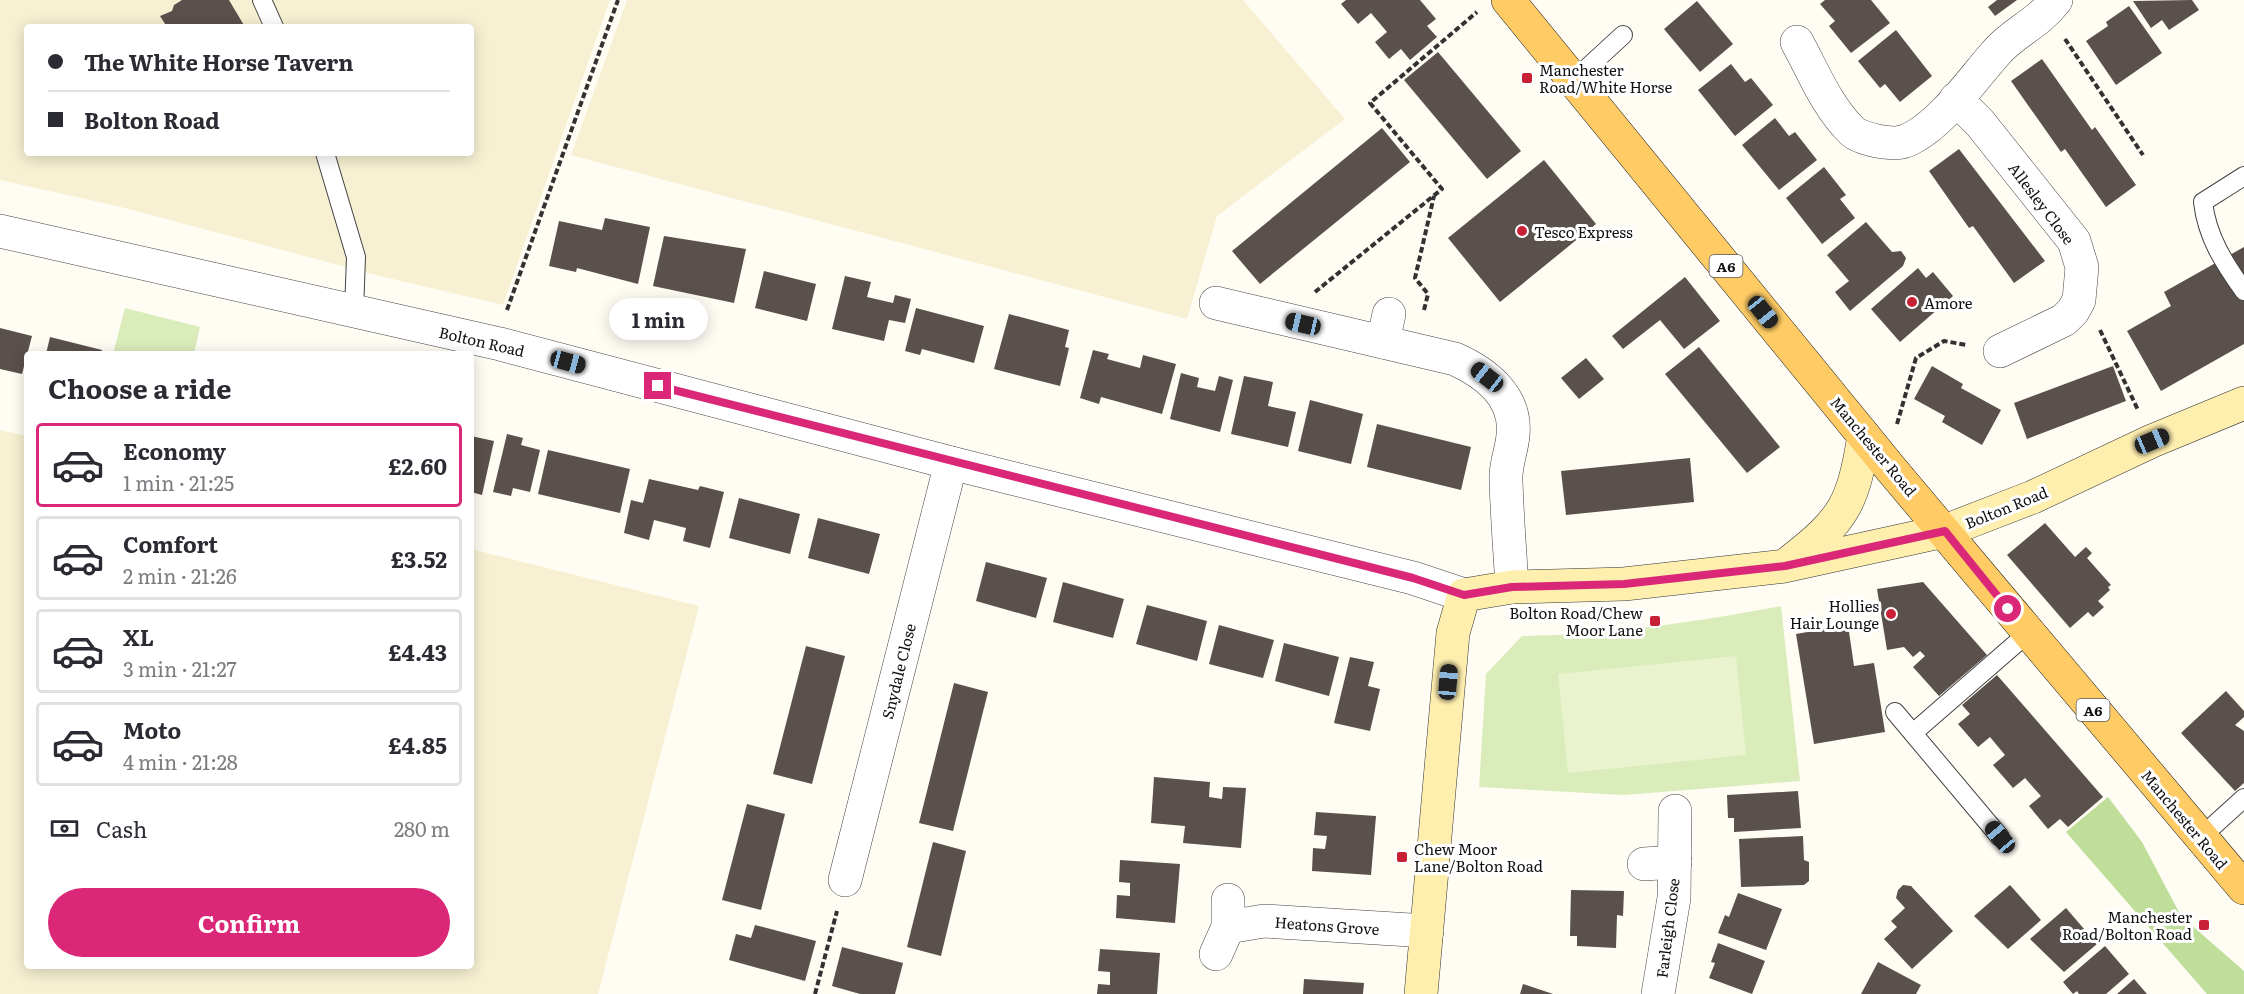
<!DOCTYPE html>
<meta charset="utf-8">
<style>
:root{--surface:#fff;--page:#f7f7f7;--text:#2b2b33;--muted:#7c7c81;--line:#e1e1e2;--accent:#db2777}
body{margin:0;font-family:Literata,serif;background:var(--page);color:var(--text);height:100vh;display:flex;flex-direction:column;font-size:22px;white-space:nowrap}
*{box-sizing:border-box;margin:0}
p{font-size:20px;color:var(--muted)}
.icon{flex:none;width:33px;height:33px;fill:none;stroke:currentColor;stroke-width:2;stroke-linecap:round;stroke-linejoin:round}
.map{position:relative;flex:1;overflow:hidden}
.sheet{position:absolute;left:24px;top:351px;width:450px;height:618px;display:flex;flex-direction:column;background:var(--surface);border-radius:6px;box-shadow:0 3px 15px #0003}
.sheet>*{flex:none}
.guide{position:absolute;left:24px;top:24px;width:450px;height:132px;border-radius:6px;box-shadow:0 3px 15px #0003;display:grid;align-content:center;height:132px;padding:0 24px;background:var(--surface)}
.end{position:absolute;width:27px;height:27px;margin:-14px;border:8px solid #db2777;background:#fff;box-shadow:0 0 0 3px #fff}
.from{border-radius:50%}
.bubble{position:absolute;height:42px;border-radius:21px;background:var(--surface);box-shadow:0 3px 15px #0003;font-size:20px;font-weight:700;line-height:42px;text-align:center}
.car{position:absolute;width:18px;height:36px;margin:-18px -9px;border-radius:8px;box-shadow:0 0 4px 2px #0007;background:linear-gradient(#222 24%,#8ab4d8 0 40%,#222 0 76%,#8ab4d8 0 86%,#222 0)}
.guide b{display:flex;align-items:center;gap:21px;height:57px;font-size:22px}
.guide b+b{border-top:2px solid var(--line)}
.guide i{width:15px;height:15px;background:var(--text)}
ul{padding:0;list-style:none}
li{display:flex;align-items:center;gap:18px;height:84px;margin:0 12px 9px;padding:0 12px;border:3px solid var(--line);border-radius:6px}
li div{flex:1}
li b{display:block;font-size:22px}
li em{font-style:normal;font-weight:700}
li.active{border-color:var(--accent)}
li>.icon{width:54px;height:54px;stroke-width:1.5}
h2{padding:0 24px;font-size:27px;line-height:72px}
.pay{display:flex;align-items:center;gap:15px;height:66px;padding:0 24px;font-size:22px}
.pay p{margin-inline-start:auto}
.primary-button{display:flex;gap:12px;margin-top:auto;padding:12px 24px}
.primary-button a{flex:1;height:69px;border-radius:36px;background:var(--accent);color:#fff;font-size:24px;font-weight:700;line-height:69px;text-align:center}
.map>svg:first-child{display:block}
.farmland{fill:#f7f0d2;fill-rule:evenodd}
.green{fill:#d9ecba}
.forest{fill:#bede99}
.pitch{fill:#e9f3cd}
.building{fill:#5a504c}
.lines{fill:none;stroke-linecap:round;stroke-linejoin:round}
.lane-casing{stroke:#434343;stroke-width:20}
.street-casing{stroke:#434343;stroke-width:34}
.secondary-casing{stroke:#323232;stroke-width:34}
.primary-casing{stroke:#212121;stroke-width:34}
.path{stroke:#323232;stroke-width:4;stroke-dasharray:6 3;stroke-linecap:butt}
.lane{stroke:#fff;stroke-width:18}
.street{stroke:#fff;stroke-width:33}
.secondary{stroke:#ffefaf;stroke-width:33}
.primary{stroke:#fecb65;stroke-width:33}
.route{stroke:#db2777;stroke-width:8}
.poi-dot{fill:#c82037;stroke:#fff;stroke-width:2}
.labels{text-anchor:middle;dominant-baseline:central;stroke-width:6;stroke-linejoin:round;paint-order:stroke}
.shield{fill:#fff;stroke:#585858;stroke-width:1.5}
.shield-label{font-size:14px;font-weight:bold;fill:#101010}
.poi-label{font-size:15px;fill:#101010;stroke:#fff;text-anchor:start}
.street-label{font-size:15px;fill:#101010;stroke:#fff}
</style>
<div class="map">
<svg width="2244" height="994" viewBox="0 0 2244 994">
<rect width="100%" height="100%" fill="#fffcf4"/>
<g class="farmland">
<path d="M 0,0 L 610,0 L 503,305 L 376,275 L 117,206 L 0,180 ZM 27,27 L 471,27 L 471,153 L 27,153 Z"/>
<path d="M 627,0 L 1243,0 L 1345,119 L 1217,216 L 1187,319 L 571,155 Z"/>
<path d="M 0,430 L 27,436 L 27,966 L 471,966 L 471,549 L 699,606 L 598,994 L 0,994 Z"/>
</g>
<g class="green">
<path d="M 125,308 L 200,327 L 194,354 L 113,354 Z"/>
<path d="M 1781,606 L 1800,781 L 1624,795 L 1479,787 L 1486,674 L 1522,636 C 1609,635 1695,622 1781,606 Z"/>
</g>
<path class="forest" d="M 2108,797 L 2142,842 L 2181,916 L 2244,971 L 2244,994 L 2207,994 L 2066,832 Z"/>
<path class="pitch" d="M 1736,656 L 1746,755 L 1568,773 L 1558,674 Z"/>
<g class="building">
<path d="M 182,0 L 229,0 L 245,27 L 167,27 L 160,16 L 172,11 L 174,5 Z"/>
<path d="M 1346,0 L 1420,0 L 1436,19 L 1427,26 L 1437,37 L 1410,60 L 1401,49 L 1389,59 L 1375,42 L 1387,32 L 1371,13 L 1358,24 L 1341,4 Z"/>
<path d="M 1825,0 L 1871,0 L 1890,23 L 1851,53 L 1829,26 L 1835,21 L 1820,4 Z"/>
<path d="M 1997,0 L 2017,0 L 1995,16 L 1988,7 Z"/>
<path d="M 2192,0 L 2199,10 L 2169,30 L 2162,20 L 2151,28 L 2133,1 Z"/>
<path d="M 1697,1 L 1733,44 L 1700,72 L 1664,29 Z"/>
<path d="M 2129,6 L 2162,53 L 2116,85 L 2086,41 L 2108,26 L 2106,22 Z"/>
<path d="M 1896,30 L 1932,76 L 1900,102 L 1885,84 L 1880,88 L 1858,61 Z"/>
<path d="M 1438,52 L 1521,151 L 1487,179 L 1404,80 Z"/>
<path d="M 2042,59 L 2092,130 L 2095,127 L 2136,185 L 2106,207 L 2065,149 L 2061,152 L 2011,81 Z"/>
<path d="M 1731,64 L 1745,82 L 1751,78 L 1773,105 L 1735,136 L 1698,90 Z"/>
<path d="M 1775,118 L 1789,136 L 1795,132 L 1817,160 L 1779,190 L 1742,145 Z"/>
<path d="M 1382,128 L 1410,162 L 1260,284 L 1232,251 Z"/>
<path d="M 1959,149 L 2045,261 L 2014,283 L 1973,226 L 1969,228 L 1929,171 Z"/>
<path d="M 1544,160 L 1596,224 L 1500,302 L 1448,238 Z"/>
<path d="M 1824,167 L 1846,195 L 1840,199 L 1855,218 L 1822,244 L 1786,198 Z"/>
<path d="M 605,218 L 650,227 L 638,284 L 577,268 L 576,272 L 549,266 L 559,221 L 602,230 Z"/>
<path d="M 1866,222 L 1892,252 L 1901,251 L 1906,258 L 1903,266 L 1850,311 L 1835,292 L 1849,281 L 1827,255 Z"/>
<path d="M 664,236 L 746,249 L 734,303 L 653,286 Z"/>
<path d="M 2244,247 L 2244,344 L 2161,391 L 2127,331 L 2171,306 L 2164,292 Z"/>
<path d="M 1918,268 L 1926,278 L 1933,272 L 1953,296 L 1900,342 L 1871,309 Z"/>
<path d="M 764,271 L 816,284 L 807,321 L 755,308 Z"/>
<path d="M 845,276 L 871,282 L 867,297 L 893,303 L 895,295 L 911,299 L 905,323 L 889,320 L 884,341 L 832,329 Z"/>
<path d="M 1685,277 L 1720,321 L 1684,349 L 1660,320 L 1623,349 L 1612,336 Z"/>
<path d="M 916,308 L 984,326 L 974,363 L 922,349 L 920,355 L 905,351 Z"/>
<path d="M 1009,314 L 1069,330 L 1065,347 L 1069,348 L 1060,386 L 994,369 Z"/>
<path d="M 0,328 L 32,336 L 22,374 L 0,369 Z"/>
<path d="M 50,337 L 102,350 L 101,354 L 46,354 Z"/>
<path d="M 1699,347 L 1780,447 L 1747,473 L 1665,374 Z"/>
<path d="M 1093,350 L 1109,354 L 1107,359 L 1140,368 L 1143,355 L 1176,364 L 1162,414 L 1101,397 L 1099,404 L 1080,398 Z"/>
<path d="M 1586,358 L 1604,379 L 1579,399 L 1561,378 Z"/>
<path d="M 1932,366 L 1963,384 L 1961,388 L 2001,410 L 1982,445 L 1942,422 L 1945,416 L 1914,399 Z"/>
<path d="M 2113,366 L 2126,401 L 2027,439 L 2014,403 Z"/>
<path d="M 1181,373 L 1199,378 L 1197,387 L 1215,391 L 1219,376 L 1233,380 L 1220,432 L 1170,419 Z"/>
<path d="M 1244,376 L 1273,382 L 1268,406 L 1296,412 L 1288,447 L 1231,434 Z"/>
<path d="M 1310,400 L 1363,414 L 1351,464 L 1298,451 Z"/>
<path d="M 1377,424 L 1471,447 L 1461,490 L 1367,467 Z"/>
<path d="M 507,434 L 523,438 L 521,445 L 540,450 L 530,492 L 513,488 L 511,496 L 493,492 Z"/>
<path d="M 471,436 L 494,441 L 482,495 L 471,492 Z"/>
<path d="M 548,450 L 630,469 L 620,513 L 538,494 Z"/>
<path d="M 1690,458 L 1694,502 L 1566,515 L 1561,471 Z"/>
<path d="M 649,479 L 698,490 L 700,486 L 724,492 L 710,548 L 683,541 L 686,528 L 654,520 L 649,540 L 624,533 L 631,500 L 643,503 Z"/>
<path d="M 739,498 L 800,514 L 790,554 L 729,538 Z"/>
<path d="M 818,518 L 880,534 L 869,574 L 808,558 Z"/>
<path d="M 2045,523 L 2075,557 L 2086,547 L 2092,553 L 2087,558 L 2111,585 L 2108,587 L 2110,590 L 2098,601 L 2104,607 L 2093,617 L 2088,612 L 2070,628 L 2007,555 Z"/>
<path d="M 986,562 L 1047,578 L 1036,618 L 976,601 Z"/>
<path d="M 1063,582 L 1124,599 L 1113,638 L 1053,622 Z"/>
<path d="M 1923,582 L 1987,655 L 1939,696 L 1913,667 L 1925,656 L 1920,651 L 1913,657 L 1904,647 L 1887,650 L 1877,589 Z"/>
<path d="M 1147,605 L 1207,621 L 1197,661 L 1136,644 Z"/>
<path d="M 1219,625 L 1274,640 L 1263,678 L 1209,664 Z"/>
<path d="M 1848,625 L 1854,666 L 1874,663 L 1885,732 L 1814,744 L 1796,634 Z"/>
<path d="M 1284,643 L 1339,657 L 1329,696 L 1275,681 Z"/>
<path d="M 806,646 L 845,656 L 812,784 L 773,774 Z"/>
<path d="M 1350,657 L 1374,662 L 1368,686 L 1380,689 L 1370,731 L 1334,723 Z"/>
<path d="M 1997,675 L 2103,797 L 2068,827 L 2060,819 L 2048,829 L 2029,806 L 2041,796 L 2025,778 L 2013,788 L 1993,765 L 2005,755 L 1990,737 L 1978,747 L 1958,724 L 1970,714 L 1962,705 Z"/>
<path d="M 954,683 L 988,692 L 953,831 L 919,823 Z"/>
<path d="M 2226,691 L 2244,711 L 2244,717 L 2235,725 L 2244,731 L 2244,783 L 2235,791 L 2181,733 Z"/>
<path d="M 1154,777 L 1210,782 L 1209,797 L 1216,798 L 1222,799 L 1223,787 L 1246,788 L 1241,848 L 1183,843 L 1185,826 L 1151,823 Z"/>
<path d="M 1798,791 L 1801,828 L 1734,832 L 1734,818 L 1728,818 L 1727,795 Z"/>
<path d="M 747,804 L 785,814 L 761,910 L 722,900 Z"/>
<path d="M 1316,812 L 1376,816 L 1371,875 L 1312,871 L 1313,848 L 1325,849 L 1327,836 L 1314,835 Z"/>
<path d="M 1803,836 L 1804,860 L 1809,862 L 1809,881 L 1804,885 L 1741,887 L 1739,839 Z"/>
<path d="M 933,842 L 966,851 L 941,956 L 907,947 Z"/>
<path d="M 1120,860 L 1180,864 L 1175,923 L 1116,918 L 1117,895 L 1130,896 L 1130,883 L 1119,882 Z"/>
<path d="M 1903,885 L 1911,886 L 1953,931 L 1912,969 L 1884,939 L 1897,927 L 1891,921 L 1905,908 L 1896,898 L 1898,890 Z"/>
<path d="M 2010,885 L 2041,920 L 2008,949 L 1974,916 Z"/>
<path d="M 1571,890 L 1624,891 L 1623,916 L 1617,915 L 1616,948 L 1577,946 L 1577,936 L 1570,936 Z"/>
<path d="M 1738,893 L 1782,909 L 1766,950 L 1718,933 L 1725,915 L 1729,917 Z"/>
<path d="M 2066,908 L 2097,944 L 2064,972 L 2030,939 Z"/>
<path d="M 755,925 L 816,941 L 805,981 L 729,960 L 736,934 L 751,938 Z"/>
<path d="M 1718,943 L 1765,961 L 1752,994 L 1709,978 L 1715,963 L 1711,962 Z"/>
<path d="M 2105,946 L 2129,974 L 2106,994 L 2079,994 L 2077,991 L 2073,994 L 2063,982 Z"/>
<path d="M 842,947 L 903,963 L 895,994 L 860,994 L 832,986 Z"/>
<path d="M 1100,949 L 1160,953 L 1157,994 L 1097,994 L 1098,984 L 1110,985 L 1110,972 L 1098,971 Z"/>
<path d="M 1878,962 L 1921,985 L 1916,994 L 1861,994 Z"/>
<path d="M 1304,979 L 1364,983 L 1363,994 L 1303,994 Z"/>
<path d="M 2134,979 L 2147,994 L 2117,994 Z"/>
<path d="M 1523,984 L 1553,994 L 1520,994 Z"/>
</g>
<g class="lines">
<g class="lane-casing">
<g id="lane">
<path d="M 262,0 L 274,27"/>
<path d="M 1574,80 L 1623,35"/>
<path d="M 325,153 L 356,257 L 354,311"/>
<path d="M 2244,176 L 2203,202 C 2207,237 2224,263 2244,291"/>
<path d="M 1895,712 L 2000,837"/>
<path d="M 1913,733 L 2028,633"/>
<path d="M 2201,837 L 2244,798"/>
</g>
</g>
<g class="street-casing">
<g id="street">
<path d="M 1797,42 C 1813,71 1827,107 1852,131 C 1857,136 1869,139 1877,141 C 1889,143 1901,145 1912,138 C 1943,122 1972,80 1995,54 C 2013,32 2037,25 2056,0"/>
<path d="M 1956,99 L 1980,123 L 2074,241 L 2082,267 L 2079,300 L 2073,311 L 2064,320 L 2000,351"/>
<path d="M 0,231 L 500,344 L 951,463 L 1413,578 L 1464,595"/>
<path d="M 1216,303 L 1455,359 C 1486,373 1517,397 1513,435 C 1512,450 1505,465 1506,480 C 1507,516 1510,552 1512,587"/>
<path d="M 1383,342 L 1389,314"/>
<path d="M 1644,864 L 1675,862"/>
<path d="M 845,880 L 951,463"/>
<path d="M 1228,927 L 1264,921 L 1427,931"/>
<path d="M 1216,954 L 1228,927 L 1228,900"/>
<path d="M 1658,994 L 1674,898 L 1675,811"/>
</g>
</g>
<g class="secondary-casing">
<g id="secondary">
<path d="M 1791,561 C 1845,519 1853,503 1864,436"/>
<path d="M 1421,994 L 1453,633 L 1464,595 L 1512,587 L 1624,584 L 1785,566 L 1945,531 L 2033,497 L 2152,441 L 2244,403"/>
</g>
</g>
<g class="primary-casing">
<path id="primary" d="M 1508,0 L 1891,469 L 2244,888"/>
</g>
<g class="path">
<path d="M 2065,39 L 2143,155"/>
<path d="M 1315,292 L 1442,189 L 1370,103 L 1477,12"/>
<path d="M 507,310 L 618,0"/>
<path d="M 1424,310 L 1428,294 L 1415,278 L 1434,196"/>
<path d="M 2100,330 L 2138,410"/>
<path d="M 1897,424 L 1916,358 L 1944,341 L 1967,345"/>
<path d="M 815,994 L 837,911"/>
</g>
<use href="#lane" class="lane"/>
<use href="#street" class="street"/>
<use href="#secondary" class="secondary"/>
<use href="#primary" class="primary"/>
</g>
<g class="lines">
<path class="route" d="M 658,386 L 1413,578 L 1464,595 L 1512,587 L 1624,584 L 1785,566 L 1945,531 L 2008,609"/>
</g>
<g class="poi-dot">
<rect x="1521" y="72" width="12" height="12" rx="3"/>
<circle cx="1522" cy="231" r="6"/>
<circle cx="1912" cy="302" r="6"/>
<circle cx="1891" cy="614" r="6"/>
<rect x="1649" y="615" width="12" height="12" rx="3"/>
<rect x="1396" y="851" width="12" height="12" rx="3"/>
<rect x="2198" y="919" width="12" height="12" rx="3"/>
</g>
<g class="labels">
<g class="shield">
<rect x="1709.5" y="255" width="33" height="22" rx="4.5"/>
<rect x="2076.5" y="699" width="33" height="22" rx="4.5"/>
</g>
<g class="shield-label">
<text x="1726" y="266">A6</text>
<text x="2093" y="710">A6</text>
</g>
<g class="poi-label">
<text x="1539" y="69">Manchester<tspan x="1539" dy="17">Road/White Horse</tspan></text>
<text x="1534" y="231">Tesco Express</text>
<text x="1924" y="302">Amore</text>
<text x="1879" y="605" text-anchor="end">Hollies<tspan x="1879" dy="17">Hair Lounge</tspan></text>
<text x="1643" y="612" text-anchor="end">Bolton Road/Chew<tspan x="1643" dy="17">Moor Lane</tspan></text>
<text x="1414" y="848">Chew Moor<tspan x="1414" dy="17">Lane/Bolton Road</tspan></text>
<text x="2192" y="916" text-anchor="end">Manchester<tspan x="2192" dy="17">Road/Bolton Road</tspan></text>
</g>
<g class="street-label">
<text transform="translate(2042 203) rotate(53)">Allesley Close</text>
<text transform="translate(482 341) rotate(13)">Bolton Road</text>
<text transform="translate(1874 446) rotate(50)">Manchester Road</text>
<text transform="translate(2006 507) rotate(-22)">Bolton Road</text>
<text transform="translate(898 671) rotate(-76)">Snydale Close</text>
<text transform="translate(2185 819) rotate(50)">Manchester Road</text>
<text transform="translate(1327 925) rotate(4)">Heatons Grove</text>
<text transform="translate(1667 928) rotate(-83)">Farleigh Close</text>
</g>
</g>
</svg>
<i class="end from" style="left:2008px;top:609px"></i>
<i class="end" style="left:658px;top:386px"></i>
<div class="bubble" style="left:609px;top:298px;width:99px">1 min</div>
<i class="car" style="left:1763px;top:312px;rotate:141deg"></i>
<i class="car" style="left:1303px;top:324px;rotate:283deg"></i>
<i class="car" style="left:568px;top:362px;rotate:105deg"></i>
<i class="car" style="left:1487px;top:377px;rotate:308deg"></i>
<i class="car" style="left:2152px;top:441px;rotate:67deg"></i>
<i class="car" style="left:1448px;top:682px;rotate:5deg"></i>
<i class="car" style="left:2000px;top:837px;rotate:320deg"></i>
<div class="guide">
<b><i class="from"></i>The White Horse Tavern</b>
<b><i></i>Bolton Road</b>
</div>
<section class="sheet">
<h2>Choose a ride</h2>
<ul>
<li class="active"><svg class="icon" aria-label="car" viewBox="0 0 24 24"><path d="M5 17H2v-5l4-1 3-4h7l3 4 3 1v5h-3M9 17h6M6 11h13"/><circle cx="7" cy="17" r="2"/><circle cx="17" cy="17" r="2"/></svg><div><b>Economy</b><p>1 min · 21:25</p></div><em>£2.60</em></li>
<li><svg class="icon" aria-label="car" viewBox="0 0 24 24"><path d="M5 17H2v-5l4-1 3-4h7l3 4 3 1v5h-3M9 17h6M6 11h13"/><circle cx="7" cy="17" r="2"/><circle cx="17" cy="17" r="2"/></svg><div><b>Comfort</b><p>2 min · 21:26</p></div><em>£3.52</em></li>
<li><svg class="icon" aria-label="car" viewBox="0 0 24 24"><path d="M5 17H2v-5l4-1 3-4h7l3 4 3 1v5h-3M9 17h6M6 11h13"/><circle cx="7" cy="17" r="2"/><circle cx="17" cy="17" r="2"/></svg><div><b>XL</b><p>3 min · 21:27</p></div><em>£4.43</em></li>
<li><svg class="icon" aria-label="car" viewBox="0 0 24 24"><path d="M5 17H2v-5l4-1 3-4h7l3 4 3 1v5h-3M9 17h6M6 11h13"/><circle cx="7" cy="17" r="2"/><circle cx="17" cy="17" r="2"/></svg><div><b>Moto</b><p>4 min · 21:28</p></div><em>£4.85</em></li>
</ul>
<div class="pay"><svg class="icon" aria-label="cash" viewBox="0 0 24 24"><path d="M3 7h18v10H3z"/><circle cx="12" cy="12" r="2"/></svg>Cash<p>280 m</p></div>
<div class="primary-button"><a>Confirm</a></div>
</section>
</div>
